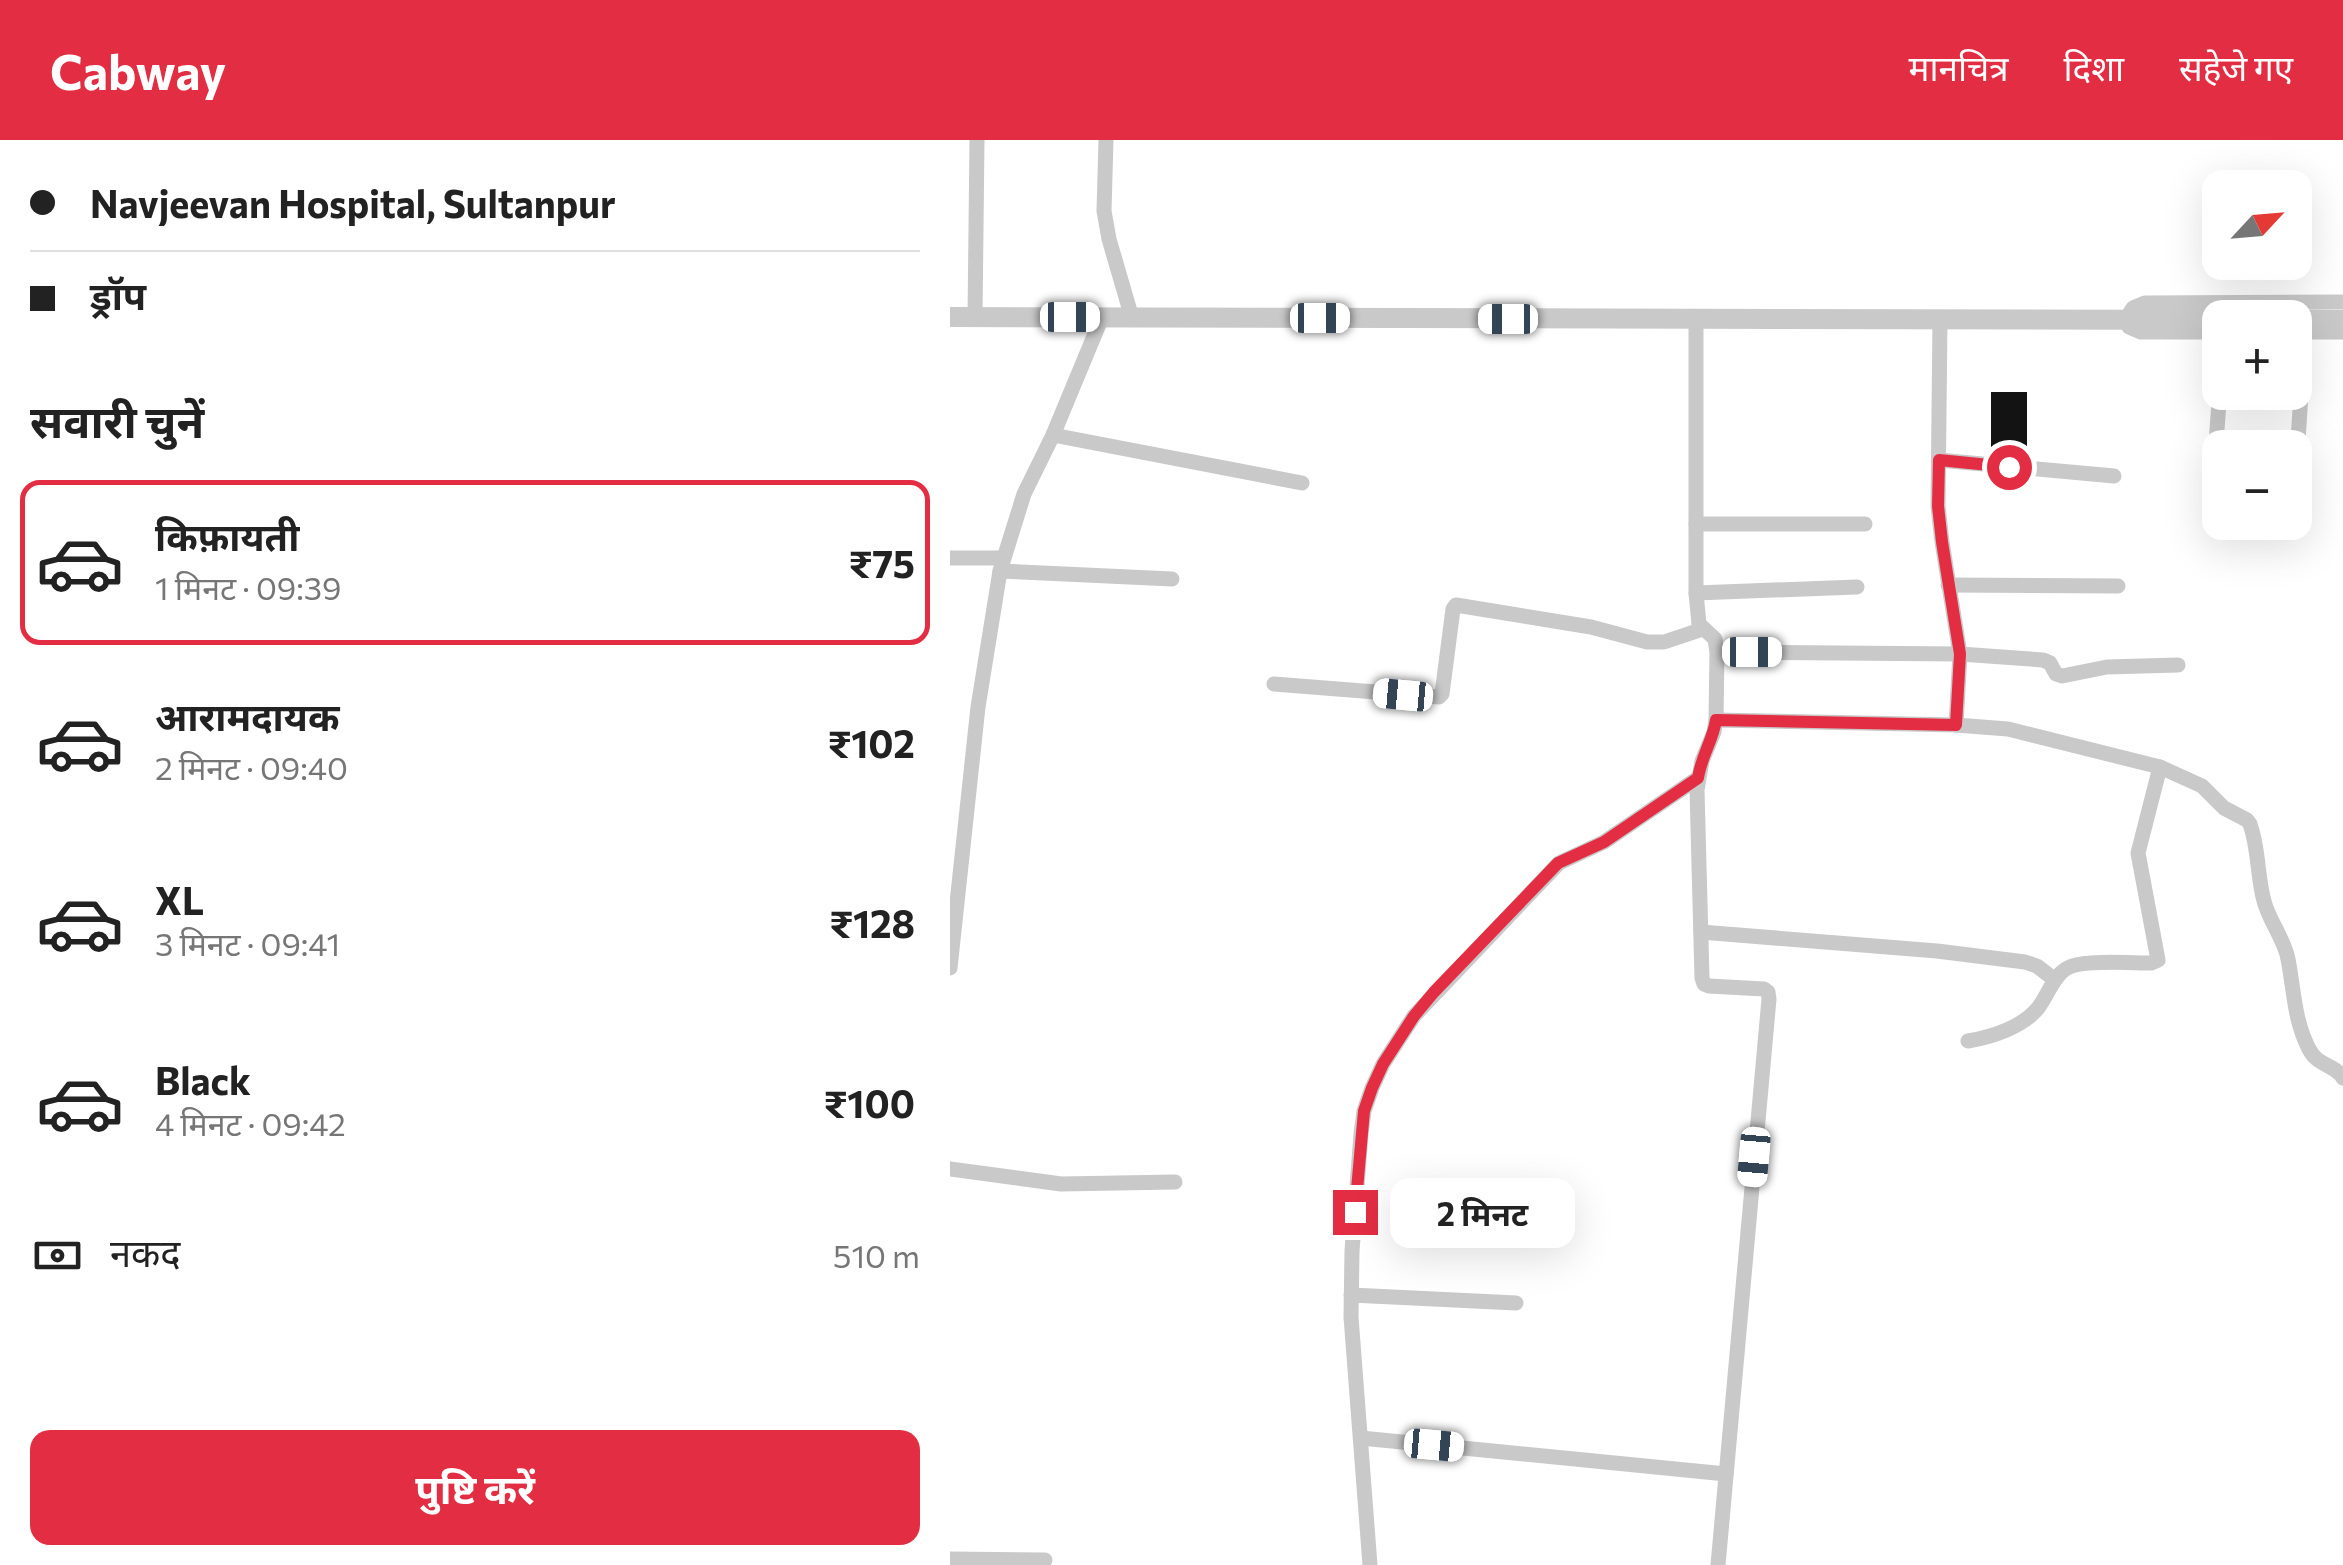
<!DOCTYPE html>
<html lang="hi">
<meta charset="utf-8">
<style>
:root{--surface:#fff;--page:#f2f2f2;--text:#222;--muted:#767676;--line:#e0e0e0;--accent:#e32d43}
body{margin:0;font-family:Commissioner,"Noto Sans Devanagari",sans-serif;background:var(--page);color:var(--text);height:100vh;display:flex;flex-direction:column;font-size:38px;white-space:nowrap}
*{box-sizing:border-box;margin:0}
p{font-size:32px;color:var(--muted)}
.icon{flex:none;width:55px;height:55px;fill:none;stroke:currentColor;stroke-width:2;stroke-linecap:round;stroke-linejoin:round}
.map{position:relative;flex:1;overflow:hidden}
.details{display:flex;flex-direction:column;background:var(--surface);width:950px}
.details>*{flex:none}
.banner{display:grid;align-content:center;height:220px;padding:0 30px;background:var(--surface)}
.needle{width:65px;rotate:64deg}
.controls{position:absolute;left:1252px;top:30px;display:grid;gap:20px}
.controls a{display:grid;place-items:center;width:110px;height:110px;border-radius:20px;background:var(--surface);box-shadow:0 10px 40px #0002;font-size:50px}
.end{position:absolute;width:45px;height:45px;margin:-22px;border:12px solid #e32d43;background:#fff;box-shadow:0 0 0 5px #fff}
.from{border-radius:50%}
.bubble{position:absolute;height:70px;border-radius:20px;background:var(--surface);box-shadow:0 10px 40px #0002;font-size:32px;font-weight:700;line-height:70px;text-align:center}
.car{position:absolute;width:30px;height:60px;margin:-30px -15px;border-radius:12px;box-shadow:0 0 8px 2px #0007;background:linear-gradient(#fff 24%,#345 0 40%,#fff 0 76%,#345 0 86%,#fff 0)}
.banner b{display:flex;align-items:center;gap:35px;height:95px;font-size:38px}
.banner b+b{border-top:2px solid var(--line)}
.banner i{width:25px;height:25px;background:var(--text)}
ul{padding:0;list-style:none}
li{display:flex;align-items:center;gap:30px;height:165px;margin:0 20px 15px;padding:0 10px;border:5px solid transparent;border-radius:20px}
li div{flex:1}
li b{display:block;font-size:38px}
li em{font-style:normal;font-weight:700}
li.current{border-color:var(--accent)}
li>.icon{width:90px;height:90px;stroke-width:1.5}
h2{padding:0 30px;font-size:45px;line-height:120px}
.pay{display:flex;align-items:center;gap:25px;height:110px;padding:0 30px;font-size:38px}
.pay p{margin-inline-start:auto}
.button{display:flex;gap:20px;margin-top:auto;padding:20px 30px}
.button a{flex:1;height:115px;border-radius:20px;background:var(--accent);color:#fff;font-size:40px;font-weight:700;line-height:115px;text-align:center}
header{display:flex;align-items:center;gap:60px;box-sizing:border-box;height:140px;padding:0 50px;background:var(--accent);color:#fff}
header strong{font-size:48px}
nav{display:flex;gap:55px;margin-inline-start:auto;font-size:35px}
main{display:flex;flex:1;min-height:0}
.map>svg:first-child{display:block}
.building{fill:#131313}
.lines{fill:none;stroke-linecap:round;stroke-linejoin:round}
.minor{stroke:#c9c9c9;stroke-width:15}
.tertiary{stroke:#c9c9c9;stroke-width:20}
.route{stroke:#e32d43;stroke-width:12}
</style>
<header>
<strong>Cabway</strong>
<nav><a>मानचित्र</a><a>दिशा</a><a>सहेजे गए</a></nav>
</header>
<main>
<section class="details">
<div class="banner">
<b><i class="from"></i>Navjeevan Hospital, Sultanpur</b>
<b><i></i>ड्रॉप</b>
</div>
<h2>सवारी चुनें</h2>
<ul>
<li class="current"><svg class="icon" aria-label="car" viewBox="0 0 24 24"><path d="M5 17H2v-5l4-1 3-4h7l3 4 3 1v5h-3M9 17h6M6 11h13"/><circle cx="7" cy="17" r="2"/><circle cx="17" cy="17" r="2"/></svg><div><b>किफ़ायती</b><p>1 मिनट · 09:39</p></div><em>₹75</em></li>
<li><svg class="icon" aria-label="car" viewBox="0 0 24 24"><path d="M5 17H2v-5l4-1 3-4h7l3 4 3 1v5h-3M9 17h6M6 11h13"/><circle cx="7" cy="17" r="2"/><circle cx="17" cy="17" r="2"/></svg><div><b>आरामदायक</b><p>2 मिनट · 09:40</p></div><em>₹102</em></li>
<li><svg class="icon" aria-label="car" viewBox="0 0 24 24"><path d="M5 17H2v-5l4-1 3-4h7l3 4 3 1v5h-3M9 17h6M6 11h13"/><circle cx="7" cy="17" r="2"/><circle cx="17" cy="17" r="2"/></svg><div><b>XL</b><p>3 मिनट · 09:41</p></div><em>₹128</em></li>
<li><svg class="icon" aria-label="car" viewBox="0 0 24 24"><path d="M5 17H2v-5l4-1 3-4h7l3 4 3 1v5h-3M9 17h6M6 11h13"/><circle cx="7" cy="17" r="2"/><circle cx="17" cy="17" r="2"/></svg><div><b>Black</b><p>4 मिनट · 09:42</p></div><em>₹100</em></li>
</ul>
<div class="pay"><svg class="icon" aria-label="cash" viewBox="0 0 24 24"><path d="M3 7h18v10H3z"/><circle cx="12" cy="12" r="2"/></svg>नकद<p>510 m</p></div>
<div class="button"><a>पुष्टि करें</a></div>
</section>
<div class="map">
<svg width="1393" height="1425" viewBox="0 0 1393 1425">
<rect width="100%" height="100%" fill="#fff"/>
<rect class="building" x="1041" y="252" width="36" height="57"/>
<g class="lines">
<g class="minor">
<path d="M 156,0 L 154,71 L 159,99 L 182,178"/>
<path d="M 25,177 L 27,0"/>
<path d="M 990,179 L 988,366 L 992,402 L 1010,514 L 1006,585"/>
<path d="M 746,180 L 746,453 L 749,484 L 765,499 L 767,512 L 766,580 L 764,592 L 752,621 L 747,650 L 752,838 L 754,844 L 759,846 L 814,849 L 818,852 L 819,859 L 768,1425"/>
<path d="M 1270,192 L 1191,192 L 1179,187 L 1176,179 L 1183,168 L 1195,163 L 1393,162"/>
<path d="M 1349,192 L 1393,192"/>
<path d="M 103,295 L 352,343"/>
<path d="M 989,320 L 1164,336"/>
<path d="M 1264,331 L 1270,248"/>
<path d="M 1345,347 L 1355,192"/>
<path d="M 746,384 L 915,384"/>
<path d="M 1342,384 L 1343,382"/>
<path d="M 0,418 L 53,418"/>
<path d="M 50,431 L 222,439"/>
<path d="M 998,445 L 1168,446"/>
<path d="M 746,453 L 907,447"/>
<path d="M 767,512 L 1010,514 L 1093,520 L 1100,523 L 1106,534 L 1112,536 L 1157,527 L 1228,525"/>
<path d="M 324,544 L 489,557 L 492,554 L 503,469 L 506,465 L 641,487 L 697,502 L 714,502 L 753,489"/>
<path d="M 766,580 L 1006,585 L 1058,589 L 1210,627 L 1252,646 L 1274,668 L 1297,680 L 1300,684 C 1309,709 1307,736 1314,761 C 1319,781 1334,798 1338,819 C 1344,850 1344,880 1359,909 C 1368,927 1385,924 1393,938"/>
<path d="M 751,792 L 987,811 L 1075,822 L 1087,826 L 1105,840"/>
<path d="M 0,828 L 28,567 L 50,431 L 74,354 L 103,295 L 152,177"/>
<path d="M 1018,901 C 1042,897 1073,887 1088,868 C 1099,854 1104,832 1122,826 C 1140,820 1181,823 1201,823 L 1208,820 L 1188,713 L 1210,627"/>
<path d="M 0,1029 L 111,1044 L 225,1042"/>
<path d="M 401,1155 L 566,1163"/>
<path d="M 411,1298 L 776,1334"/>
<path d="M 0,1419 L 95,1420"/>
<path d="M 420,1425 L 401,1177 L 402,1111 L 411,994 L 414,971 L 422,948 L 433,924 L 464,876 L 609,723 L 654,702 L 748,638"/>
</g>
<g class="tertiary">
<path d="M 0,177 L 1270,180"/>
<path d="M 1345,180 L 1393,180"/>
</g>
</g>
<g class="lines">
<path class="route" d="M 405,1072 L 414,971 L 422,948 L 433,924 L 464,876 L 484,852 L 608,723 L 654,702 L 748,638 C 751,617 763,600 766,580 L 1006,585 L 1010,514 L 992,402 L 988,366 L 989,320 L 1059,327"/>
</g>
</svg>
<div class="controls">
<a><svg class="needle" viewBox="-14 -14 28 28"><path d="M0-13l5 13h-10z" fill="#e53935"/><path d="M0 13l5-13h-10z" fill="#767676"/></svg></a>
<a>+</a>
<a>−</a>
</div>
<i class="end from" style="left:1059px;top:327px"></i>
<i class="end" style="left:405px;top:1072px"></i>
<div class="bubble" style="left:440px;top:1038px;width:185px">2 मिनट</div>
<i class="car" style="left:120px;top:177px;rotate:90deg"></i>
<i class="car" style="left:370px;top:178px;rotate:90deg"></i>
<i class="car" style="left:558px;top:179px;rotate:270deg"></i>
<i class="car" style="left:802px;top:512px;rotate:90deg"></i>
<i class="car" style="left:453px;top:555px;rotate:275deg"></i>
<i class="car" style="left:804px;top:1017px;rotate:185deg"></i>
<i class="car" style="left:484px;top:1305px;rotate:95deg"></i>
</div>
</main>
